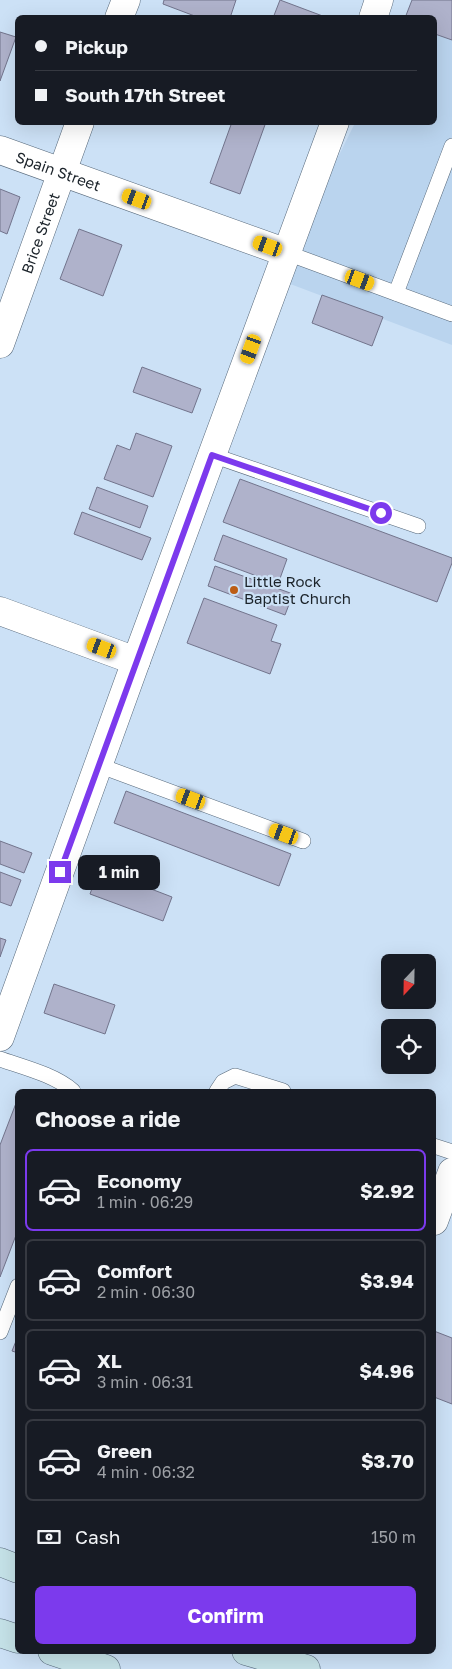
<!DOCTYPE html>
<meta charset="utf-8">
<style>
:root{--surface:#171b24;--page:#20242c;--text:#f1f3f6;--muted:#9ea1a6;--line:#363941;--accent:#7c3aed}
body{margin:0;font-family:"Golos Text",sans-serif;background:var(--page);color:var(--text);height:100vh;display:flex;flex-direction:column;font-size:19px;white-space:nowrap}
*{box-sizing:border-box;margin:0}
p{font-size:16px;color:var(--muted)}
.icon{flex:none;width:28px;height:28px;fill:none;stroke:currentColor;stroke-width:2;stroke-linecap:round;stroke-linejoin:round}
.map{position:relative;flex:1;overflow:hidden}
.drawer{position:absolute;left:15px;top:1089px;width:421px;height:565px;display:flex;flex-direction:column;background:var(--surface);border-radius:8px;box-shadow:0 5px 20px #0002}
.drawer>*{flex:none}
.top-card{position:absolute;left:15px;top:15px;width:422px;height:110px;border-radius:8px;box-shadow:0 5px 20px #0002;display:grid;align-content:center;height:110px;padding:0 20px;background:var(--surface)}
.needle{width:32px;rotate:202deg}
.controls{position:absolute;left:381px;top:954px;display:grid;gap:10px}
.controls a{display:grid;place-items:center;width:55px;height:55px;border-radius:8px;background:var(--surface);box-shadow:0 5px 20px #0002;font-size:25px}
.end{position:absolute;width:22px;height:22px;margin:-11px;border:6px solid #7c3aed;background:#fff;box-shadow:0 0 0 2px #fff}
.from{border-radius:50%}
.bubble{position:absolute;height:35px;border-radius:8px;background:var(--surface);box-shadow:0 5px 20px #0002;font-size:16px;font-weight:700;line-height:35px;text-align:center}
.car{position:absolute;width:15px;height:30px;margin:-15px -8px;border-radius:6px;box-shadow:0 0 4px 1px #0007;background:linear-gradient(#f5c518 24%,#345 0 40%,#f5c518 0 76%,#345 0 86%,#f5c518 0)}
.top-card b{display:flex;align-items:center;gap:18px;height:48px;font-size:19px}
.top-card b+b{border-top:1px solid var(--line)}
.top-card i{width:12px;height:12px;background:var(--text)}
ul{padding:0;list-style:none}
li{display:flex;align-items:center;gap:15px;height:82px;margin:0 10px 8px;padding:0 10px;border:2px solid var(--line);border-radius:8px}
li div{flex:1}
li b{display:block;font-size:19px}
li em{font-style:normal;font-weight:700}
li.on{border-color:var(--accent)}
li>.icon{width:45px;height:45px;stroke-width:1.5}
h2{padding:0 20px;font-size:22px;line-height:60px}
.pay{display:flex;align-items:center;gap:12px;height:55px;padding:0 20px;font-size:19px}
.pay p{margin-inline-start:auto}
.action{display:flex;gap:10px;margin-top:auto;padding:10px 20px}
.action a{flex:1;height:58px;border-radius:8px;background:var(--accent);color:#fff;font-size:20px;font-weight:700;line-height:58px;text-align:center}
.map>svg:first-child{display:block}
.built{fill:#bad4ee}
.building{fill:#afb2cb;stroke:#72748c}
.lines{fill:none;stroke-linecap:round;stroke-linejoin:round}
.lane-casing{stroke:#57697b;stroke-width:16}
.street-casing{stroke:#57697b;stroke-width:29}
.secondary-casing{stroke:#57697b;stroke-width:29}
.lane{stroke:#fff;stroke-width:15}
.street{stroke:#fff;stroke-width:28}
.secondary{stroke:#c5e2e8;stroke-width:28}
.route{stroke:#7c3aed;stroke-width:6}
.poi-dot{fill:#bc5d15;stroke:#cce1f6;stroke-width:2}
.labels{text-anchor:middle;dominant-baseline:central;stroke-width:4.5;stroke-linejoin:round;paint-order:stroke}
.street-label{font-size:15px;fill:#1b232a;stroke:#cce1f6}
.poi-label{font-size:15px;fill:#1b232a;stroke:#cce1f6;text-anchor:start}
</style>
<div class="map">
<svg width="452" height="1669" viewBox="0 0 452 1669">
<rect width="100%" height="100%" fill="#cce1f6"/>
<path class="built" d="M 452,0 L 452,345 L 277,279 L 355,123 L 435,122 L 435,18 Z"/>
<g class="building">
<path d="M 164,0 L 236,0 L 230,18 L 200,18 L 163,4 Z"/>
<path d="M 280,0 L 328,18 L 273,18 Z"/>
<path d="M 412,0 L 452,0 L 452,40 L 435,34 L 435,18 L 405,18 Z"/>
<path d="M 0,32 L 16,37 L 0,81 Z"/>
<path d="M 232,122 L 266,122 L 240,194 L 210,183 Z"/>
<path d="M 0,189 L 20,197 L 7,234 L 0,231 Z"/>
<path d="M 79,229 L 122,245 L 103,296 L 60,279 Z"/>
<path d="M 322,295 L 383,317 L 372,346 L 312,323 Z"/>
<path d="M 142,367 L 201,389 L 192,413 L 133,392 Z"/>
<path d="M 136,433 L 172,446 L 153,497 L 104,479 L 117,445 L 130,450 Z"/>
<path d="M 240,479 L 452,558 L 452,563 L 437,602 L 223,522 Z"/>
<path d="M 97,487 L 148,506 L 140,528 L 89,509 Z"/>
<path d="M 82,512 L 151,538 L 142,560 L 74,534 Z"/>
<path d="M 223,535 L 287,559 L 278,584 L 214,560 Z"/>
<path d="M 215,566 L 293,594 L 285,615 L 208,586 Z"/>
<path d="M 204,598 L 277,625 L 271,641 L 281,644 L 270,674 L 187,643 Z"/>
<path d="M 126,791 L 291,854 L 279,886 L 114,823 Z"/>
<path d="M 0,841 L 32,853 L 24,873 L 0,864 Z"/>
<path d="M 99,869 L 172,897 L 163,921 L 90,894 Z"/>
<path d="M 0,872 L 21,880 L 11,906 L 0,902 Z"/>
<path d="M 0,938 L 6,940 L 0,957 Z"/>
<path d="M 54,984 L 115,1005 L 105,1034 L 44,1013 Z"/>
<path d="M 18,1098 L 18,1230 L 0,1277 L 0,1145 Z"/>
<path d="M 434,1331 L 452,1338 L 452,1404 L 434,1397 Z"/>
<path d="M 18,1336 L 18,1353 L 12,1351 Z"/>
</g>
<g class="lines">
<g class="lane-casing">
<g id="lane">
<path d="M 287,253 L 452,314"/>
<path d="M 396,293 L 452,146"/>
<path d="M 212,455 L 418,526"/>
<path d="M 98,765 L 303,841"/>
<path d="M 0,1059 C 23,1067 55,1075 73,1091"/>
<path d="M 217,1091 L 223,1082 L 235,1076 L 283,1091"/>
<path d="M 434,1146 L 452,1152"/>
<path d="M 0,1332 L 18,1286"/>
</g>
</g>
<g class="street-casing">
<g id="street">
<path d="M 119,18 L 126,0"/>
<path d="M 373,18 L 379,0"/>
<path id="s1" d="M 0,150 L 287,253"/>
<path id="s2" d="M 0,344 L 80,122"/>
<path d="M 0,611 L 136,661"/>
<path d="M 0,1037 L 136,661 L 335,122"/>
<path d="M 434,1221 L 452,1172"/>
</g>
</g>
<g class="secondary-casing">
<g id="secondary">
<path d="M 0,1562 L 18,1569"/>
<path d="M 0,1633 L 18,1639"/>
<path d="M 52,1651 L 106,1669"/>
<path d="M 246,1651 L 306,1669"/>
</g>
</g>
<use href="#lane" class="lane"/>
<use href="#street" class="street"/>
<use href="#secondary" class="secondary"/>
</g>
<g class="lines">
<path class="route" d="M 60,872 L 212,455 L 381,513"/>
</g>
<circle class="poi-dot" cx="234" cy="590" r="5"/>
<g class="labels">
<g class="street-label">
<text stroke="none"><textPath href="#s1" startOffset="62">Spain Street</textPath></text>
<text stroke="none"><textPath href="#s2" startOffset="118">Brice Street</textPath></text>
</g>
<g class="poi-label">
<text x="244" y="581">Little Rock<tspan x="244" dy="17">Baptist Church</tspan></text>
</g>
</g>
</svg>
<div class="controls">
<a><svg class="needle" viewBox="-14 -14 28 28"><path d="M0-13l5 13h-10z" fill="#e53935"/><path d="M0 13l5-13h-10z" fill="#9ea1a6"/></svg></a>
<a><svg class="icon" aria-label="locate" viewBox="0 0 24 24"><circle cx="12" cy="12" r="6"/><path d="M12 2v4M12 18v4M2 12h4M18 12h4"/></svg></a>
</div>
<i class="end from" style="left:381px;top:513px"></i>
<i class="end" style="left:60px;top:872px"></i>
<div class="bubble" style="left:78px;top:855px;width:82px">1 min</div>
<i class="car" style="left:137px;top:199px;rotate:290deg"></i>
<i class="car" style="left:268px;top:246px;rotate:290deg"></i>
<i class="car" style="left:360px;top:280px;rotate:110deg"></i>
<i class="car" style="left:251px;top:349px;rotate:200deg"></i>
<i class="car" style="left:102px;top:648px;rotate:290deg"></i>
<i class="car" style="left:191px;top:799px;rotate:290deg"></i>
<i class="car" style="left:284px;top:834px;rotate:290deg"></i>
<div class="top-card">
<b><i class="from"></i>Pickup</b>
<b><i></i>South 17th Street</b>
</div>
<section class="drawer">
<h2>Choose a ride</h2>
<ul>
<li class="on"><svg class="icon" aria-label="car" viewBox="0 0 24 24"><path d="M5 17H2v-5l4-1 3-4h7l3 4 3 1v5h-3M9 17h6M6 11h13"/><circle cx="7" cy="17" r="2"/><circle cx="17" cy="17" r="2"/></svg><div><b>Economy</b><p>1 min · 06:29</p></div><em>$2.92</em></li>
<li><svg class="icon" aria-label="car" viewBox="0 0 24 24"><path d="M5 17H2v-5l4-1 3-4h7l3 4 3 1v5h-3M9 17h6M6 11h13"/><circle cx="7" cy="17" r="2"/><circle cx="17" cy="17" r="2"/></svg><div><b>Comfort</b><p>2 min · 06:30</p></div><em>$3.94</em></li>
<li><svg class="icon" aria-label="car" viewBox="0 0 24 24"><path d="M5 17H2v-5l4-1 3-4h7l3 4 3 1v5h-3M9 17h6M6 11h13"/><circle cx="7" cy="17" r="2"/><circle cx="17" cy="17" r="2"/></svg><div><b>XL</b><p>3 min · 06:31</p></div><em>$4.96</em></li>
<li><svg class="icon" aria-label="car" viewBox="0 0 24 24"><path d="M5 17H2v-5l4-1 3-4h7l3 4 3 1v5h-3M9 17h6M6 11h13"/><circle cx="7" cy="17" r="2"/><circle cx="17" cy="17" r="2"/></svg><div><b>Green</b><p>4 min · 06:32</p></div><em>$3.70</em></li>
</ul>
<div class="pay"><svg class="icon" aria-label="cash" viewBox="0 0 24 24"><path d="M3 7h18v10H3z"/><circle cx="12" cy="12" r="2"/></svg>Cash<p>150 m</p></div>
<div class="action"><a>Confirm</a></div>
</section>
</div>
